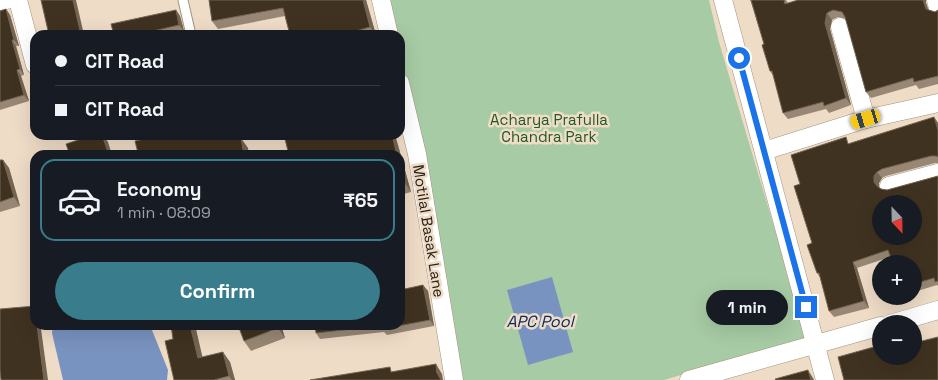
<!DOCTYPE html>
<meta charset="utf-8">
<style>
:root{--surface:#171b24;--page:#242831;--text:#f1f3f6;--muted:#9ea1a6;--line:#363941;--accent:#397d8c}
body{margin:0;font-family:"Space Grotesk",sans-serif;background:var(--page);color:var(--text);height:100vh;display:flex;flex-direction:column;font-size:19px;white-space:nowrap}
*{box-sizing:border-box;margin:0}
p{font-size:16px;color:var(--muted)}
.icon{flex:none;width:28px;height:28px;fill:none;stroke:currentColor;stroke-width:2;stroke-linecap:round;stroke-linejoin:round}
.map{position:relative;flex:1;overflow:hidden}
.drawer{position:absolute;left:30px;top:150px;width:375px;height:180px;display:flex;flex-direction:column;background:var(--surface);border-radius:15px;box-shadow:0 5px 20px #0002}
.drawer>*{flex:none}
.top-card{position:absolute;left:30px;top:30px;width:375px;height:110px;border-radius:15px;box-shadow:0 5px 20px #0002;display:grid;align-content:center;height:110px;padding:0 25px;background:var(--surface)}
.needle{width:32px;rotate:158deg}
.fabs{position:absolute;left:872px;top:195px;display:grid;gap:10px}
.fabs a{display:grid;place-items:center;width:50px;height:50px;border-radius:50%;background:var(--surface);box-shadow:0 5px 20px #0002;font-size:25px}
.end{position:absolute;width:22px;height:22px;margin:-11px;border:6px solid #1a73e8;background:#fff;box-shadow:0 0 0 2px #fff}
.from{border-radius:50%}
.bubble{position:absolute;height:35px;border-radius:18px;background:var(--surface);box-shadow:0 5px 20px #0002;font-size:16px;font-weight:600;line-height:35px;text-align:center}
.car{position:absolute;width:15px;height:30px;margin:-15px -8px;border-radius:6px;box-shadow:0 0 4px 1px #0007;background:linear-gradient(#f5c518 24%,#345 0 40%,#f5c518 0 76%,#345 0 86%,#f5c518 0)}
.top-card b{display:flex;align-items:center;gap:18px;height:48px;font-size:19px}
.top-card b+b{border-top:1px solid var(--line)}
.top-card i{width:12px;height:12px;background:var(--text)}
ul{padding:9px 0 0;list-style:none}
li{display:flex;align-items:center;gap:15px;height:82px;margin:0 10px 8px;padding:0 15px;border:2px solid transparent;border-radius:15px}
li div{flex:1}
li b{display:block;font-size:19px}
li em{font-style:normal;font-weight:600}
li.selected{border-color:var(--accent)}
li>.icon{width:45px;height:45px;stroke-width:1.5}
.primary-button{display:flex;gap:10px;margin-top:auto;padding:10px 25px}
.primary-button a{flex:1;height:58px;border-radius:30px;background:var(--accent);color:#fff;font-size:20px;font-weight:600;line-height:58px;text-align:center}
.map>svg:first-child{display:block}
.green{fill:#a7cba5}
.water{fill:#7993c0}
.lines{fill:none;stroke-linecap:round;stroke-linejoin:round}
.lane-casing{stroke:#a3927e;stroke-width:11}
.street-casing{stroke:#a3927e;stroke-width:19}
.lane{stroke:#fff;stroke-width:9}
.street{stroke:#fff;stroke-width:18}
.wall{fill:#988774}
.shaded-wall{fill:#746552}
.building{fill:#403220;stroke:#746552;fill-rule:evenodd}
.route{stroke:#1a73e8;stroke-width:6}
.labels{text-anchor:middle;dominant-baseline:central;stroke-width:5;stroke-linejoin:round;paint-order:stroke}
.park-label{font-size:15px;fill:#215923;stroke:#efdcc7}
.street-label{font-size:15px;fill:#29221a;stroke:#efdcc7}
.water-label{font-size:16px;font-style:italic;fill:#0a285e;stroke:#efdcc7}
</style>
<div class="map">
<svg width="938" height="380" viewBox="0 0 938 380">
<rect width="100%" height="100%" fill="#efdcc7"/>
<path class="green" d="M 387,0 L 709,0 L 719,42 L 808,341 L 748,355 L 664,380 L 463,380 L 425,155 L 400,54 L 400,35 L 395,35 Z"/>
<g class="water">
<path d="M 552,277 L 573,352 L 528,365 L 507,290 Z"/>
<path d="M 53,325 L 150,325 L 168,370 L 167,380 L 63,380 L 52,333 Z"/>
</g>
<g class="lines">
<g class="lane-casing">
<path id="lane" d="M 183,0 L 191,35"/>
</g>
<g class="street-casing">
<g id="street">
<path d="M 18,0 L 35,65"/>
<path d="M 381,0 L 389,35"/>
<path d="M 723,0 L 825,380"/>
<path d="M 936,0 L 938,8"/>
<path d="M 0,1 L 6,0"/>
<path d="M 840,27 L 866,119"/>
<path d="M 400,83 L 417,154 L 454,380"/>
<path d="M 764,151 L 866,119 L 938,103"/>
<path d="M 889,186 L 938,173"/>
<path d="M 890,324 L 938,310"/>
<path d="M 689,380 L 881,326"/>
</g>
</g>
<use href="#lane" class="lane"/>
<use href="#street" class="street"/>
</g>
<g class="wall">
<path d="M 209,0 L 366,0 L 376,35 L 290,35 L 285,16 L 218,29 L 212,21 Z"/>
<path d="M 750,0 L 786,0 L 788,3 L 926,3 L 928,10 L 935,12 L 938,10 L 938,84 L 919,89 L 916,85 L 871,98 L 866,92 L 846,19 L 838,17 L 832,20 L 830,29 L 851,105 L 829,113 L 826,109 L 788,119 L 783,113 L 774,77 L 770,71 L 764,44 L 751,2 Z"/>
<path d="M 6,9 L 10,15 L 19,46 L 16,46 L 24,75 L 21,76 L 29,101 L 0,110 L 0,11 Z"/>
<path d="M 176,10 L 180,16 L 184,31 L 165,35 L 114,35 Z"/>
<path d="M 934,117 L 938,123 L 938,163 L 935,163 L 886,176 L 882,178 L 879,183 L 879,188 L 881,189 L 887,190 L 938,176 L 938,286 L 937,285 L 914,292 L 914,264 L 890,257 L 857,268 L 869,308 L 834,317 L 829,311 L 821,279 L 817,273 L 812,243 L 800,184 L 850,143 Z"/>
<path d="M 396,138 L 411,192 L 400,195 L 400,155 Z"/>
<path d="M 0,160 L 3,160 L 9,168 L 20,206 L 0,212 Z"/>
<path d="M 423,285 L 428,291 L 434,326 L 387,335 L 384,332 L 320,339 L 316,333 Z"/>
<path d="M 35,325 L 43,325 L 43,329 L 41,329 L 1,380 Z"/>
<path d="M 171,325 L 195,325 L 202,357 L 230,362 L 235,380 L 174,380 L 173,339 Z"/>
<path d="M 281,325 L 285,338 L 251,351 L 244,341 Z"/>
</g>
<g class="shaded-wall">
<path d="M 73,0 L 76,0 L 84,35 L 81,35 Z"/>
<path d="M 363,0 L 366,0 L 376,35 L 370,27 Z"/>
<path d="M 923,0 L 926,0 L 926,3 L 931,16 L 926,9 Z"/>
<path d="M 6,9 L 10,15 L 19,46 L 14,40 Z"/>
<path d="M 176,10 L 180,16 L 184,31 L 179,25 Z"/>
<path d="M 827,13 L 832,20 L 830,29 L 851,105 L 846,98 L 825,23 Z"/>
<path d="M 12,40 L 16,46 L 24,75 L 20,69 Z"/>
<path d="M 17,70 L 21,76 L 29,101 L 24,95 Z"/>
<path d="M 934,117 L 938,123 L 938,130 Z"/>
<path d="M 102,135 L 103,135 L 108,142 L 112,155 L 109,155 Z"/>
<path d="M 233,135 L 241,135 L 240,149 L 233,139 Z"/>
<path d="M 392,135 L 394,135 L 396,138 L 411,192 L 405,183 L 400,164 L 400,155 L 397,155 Z"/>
<path d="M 241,138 L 248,148 L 249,155 L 244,155 Z"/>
<path d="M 3,160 L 9,168 L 20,206 L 14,197 Z"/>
<path d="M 877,172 L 882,178 L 879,183 L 879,188 L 877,186 L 874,182 L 874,176 Z"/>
<path d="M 853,262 L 857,268 L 869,308 L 864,301 Z"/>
<path d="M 423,285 L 428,291 L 434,326 L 430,320 Z"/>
<path d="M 37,325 L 39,325 L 41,329 L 48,380 L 44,380 Z"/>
<path d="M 190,325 L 195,325 L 205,368 L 198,358 Z"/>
<path d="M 277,325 L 281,325 L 285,338 L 278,328 Z"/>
<path d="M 223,352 L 230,362 L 235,380 L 232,380 L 229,376 Z"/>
<path d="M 436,364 L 442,374 L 443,380 L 441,380 L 437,373 Z"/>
<path d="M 808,370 L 813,378 L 814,380 L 811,380 Z"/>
</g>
<g class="building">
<path d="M 41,0 L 73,0 L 81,35 L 49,35 Z"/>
<path d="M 209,0 L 363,0 L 370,27 L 342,35 L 290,35 L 283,8 L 212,21 Z"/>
<path d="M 751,0 L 784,0 L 785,4 L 798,0 L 923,0 L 926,9 L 935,12 L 938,10 L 938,76 L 914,82 L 913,78 L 866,92 L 845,17 L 842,12 L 833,10 L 827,13 L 825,23 L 846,98 L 824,106 L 823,102 L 783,113 L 772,71 L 770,71 L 762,45 L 764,44 Z"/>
<path d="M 6,9 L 14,40 L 12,40 L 20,69 L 17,70 L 24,95 L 0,102 L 0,11 Z"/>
<path d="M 176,10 L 179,25 L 136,35 L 114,35 L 111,24 Z"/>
<path d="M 934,117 L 938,130 L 938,157 L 936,156 L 931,156 L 882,169 L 877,172 L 874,176 L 874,182 L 877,186 L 881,189 L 887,190 L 938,176 L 938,281 L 935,282 L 934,278 L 914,284 L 914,264 L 893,264 L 888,250 L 853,262 L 864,301 L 829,311 L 819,273 L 817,273 L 807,245 L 812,243 L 794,186 L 800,184 L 791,155 L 846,137 L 848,144 ZM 881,204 L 914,204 L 914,236 L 881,236 Z"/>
<path d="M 93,135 L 102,135 L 109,155 L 70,155 L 66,144 Z"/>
<path d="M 161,135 L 233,135 L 233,139 L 241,138 L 244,155 L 130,155 L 138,153 L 135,141 Z"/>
<path d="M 284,135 L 392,135 L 397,155 L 289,155 Z"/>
<path d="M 0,160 L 3,160 L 14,197 L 0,202 Z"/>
<path d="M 400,164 L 405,183 L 400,185 Z"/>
<path d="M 423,285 L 430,320 L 382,329 L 382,326 L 316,333 L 315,325 L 400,325 L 400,290 Z"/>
<path d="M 35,306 L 35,325 L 37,325 L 44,380 L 1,380 L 0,370 L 0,309 Z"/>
<path d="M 171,325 L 190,325 L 198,358 L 223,352 L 229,376 L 214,380 L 174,380 L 165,341 L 173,339 Z"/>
<path d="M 238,325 L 277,325 L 278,328 L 244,341 Z"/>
<path d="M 938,337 L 938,380 L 844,380 L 838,357 L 881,345 L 881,356 L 914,356 L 914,343 Z"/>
<path d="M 436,364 L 437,373 L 441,380 L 310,380 L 390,367 L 391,372 Z"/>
<path d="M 808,370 L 811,380 L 776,380 L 775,379 Z"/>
</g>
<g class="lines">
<path class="route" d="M 739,58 L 806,307"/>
</g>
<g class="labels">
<g class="park-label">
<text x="549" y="119">Acharya Prafulla<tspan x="549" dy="17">Chandra Park</tspan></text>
</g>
<g class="street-label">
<text transform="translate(429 231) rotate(81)">Motilal Basak Lane</text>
</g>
<g class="water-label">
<text x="540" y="321">APC Pool</text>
</g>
</g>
</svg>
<div class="fabs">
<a><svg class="needle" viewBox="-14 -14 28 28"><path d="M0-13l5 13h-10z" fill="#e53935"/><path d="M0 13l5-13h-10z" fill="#9ea1a6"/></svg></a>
<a>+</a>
<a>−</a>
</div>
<i class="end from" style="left:739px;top:58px"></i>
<i class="end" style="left:806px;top:307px"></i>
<div class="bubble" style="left:706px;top:290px;width:82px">1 min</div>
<i class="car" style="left:866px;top:119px;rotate:253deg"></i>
<div class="top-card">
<b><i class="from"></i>CIT Road</b>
<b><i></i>CIT Road</b>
</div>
<section class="drawer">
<ul>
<li class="selected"><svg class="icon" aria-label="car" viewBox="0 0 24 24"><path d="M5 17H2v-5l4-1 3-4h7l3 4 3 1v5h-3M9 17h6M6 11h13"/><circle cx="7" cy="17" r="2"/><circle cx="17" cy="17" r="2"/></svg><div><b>Economy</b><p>1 min · 08:09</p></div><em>₹65</em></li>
</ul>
<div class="primary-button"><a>Confirm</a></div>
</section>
</div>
